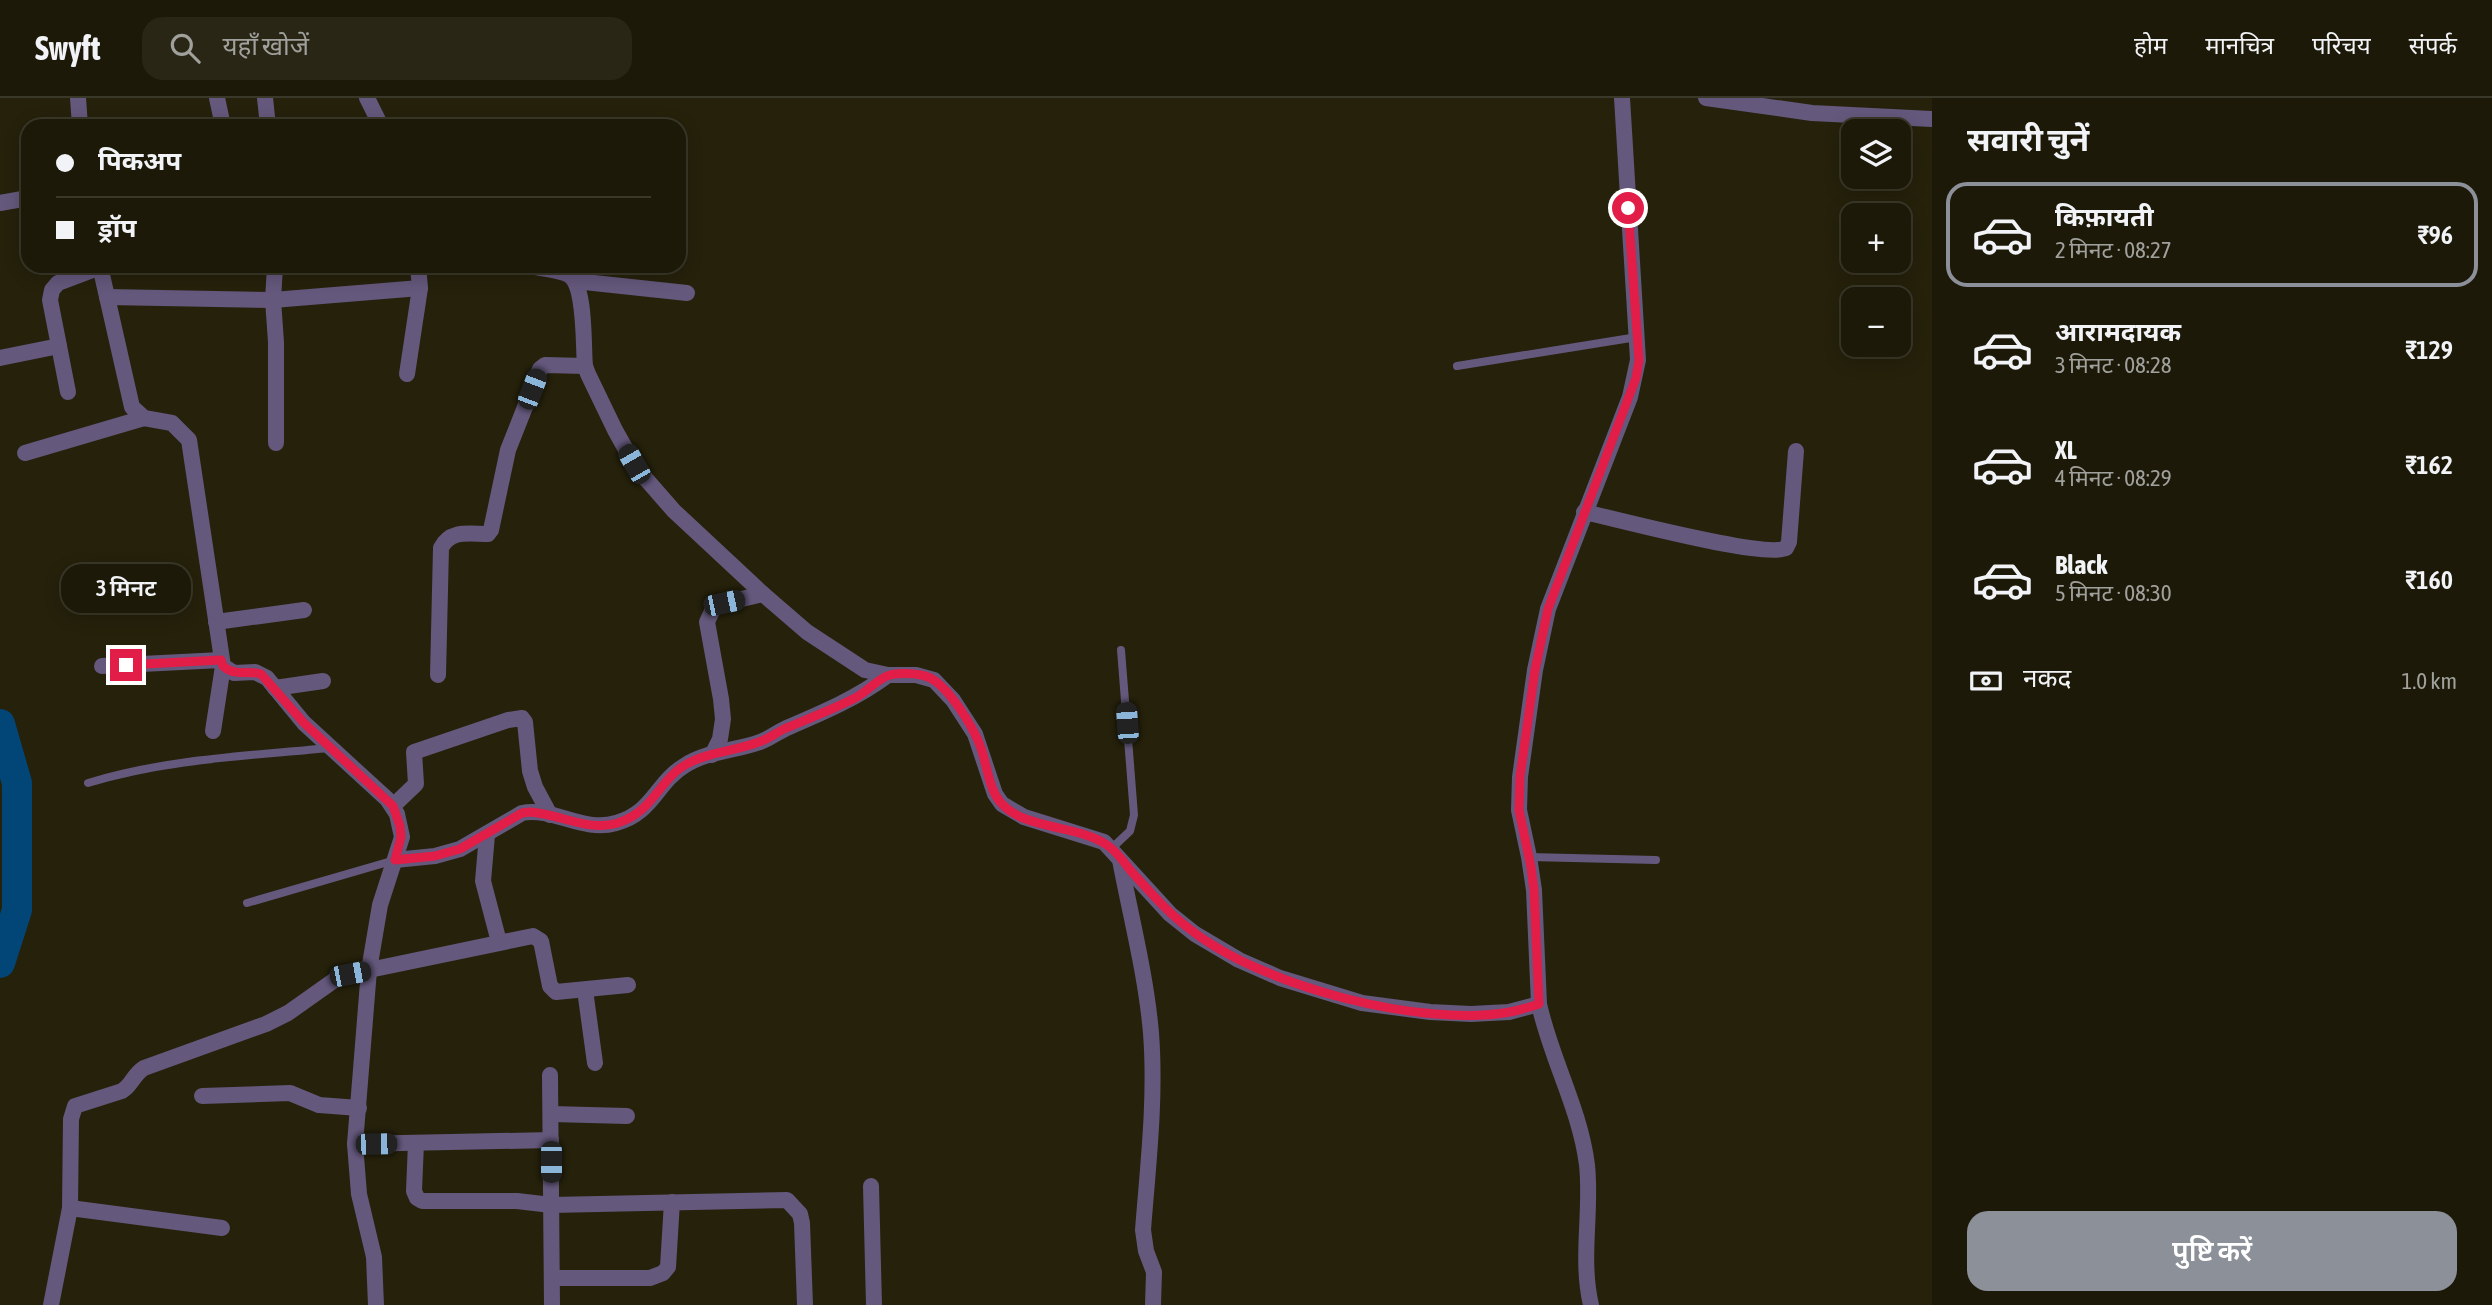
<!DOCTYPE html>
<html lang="hi">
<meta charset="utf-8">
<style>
:root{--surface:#1c1908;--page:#292616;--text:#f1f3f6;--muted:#a0a09c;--line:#3a3829;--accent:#8c9099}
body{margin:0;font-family:"Asap Condensed","Noto Sans Devanagari",sans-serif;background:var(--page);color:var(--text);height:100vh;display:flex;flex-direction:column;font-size:26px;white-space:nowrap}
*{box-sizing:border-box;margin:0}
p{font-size:23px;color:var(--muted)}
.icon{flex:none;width:38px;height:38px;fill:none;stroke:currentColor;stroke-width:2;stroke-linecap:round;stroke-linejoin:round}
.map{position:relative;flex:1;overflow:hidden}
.panel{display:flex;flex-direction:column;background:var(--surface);width:560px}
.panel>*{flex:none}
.banner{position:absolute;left:21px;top:21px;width:665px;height:154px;border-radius:21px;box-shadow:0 4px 18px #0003,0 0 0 2px var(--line);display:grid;align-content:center;height:154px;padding:0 35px;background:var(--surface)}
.fabs{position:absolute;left:1841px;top:21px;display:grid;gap:14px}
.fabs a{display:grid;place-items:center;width:70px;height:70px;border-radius:14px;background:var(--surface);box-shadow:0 4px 18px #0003,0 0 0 2px var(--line);font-size:35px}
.end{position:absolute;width:32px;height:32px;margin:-16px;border:9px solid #e11d48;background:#fff;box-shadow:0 0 0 4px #fff}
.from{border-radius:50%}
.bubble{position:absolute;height:49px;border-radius:21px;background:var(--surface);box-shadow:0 4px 18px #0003,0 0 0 2px var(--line);font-size:23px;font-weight:600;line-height:49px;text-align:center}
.car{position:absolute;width:21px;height:42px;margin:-21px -10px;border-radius:9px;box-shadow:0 0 5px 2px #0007;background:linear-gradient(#222 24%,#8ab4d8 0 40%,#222 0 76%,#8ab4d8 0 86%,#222 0)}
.banner b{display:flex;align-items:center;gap:24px;height:66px;font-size:26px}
.banner b+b{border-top:2px solid var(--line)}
.banner i{width:18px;height:18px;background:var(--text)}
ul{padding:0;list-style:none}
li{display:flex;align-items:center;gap:21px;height:105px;margin:0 14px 10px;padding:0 21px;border:4px solid transparent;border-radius:21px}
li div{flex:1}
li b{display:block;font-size:26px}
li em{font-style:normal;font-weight:600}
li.on{border-color:var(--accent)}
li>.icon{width:63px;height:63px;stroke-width:1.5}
h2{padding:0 35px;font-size:32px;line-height:84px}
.pay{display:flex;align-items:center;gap:18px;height:77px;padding:0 35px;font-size:26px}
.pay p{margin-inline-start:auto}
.button{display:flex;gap:14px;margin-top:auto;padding:14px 35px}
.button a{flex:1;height:80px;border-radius:21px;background:var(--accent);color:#fff;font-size:28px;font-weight:600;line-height:80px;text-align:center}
header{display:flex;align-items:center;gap:42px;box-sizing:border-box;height:98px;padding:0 35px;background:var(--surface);border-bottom:2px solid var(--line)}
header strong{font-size:33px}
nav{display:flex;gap:38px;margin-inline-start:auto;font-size:24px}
.search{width:490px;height:63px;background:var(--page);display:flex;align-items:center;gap:18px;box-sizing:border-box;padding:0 24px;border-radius:21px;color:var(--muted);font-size:26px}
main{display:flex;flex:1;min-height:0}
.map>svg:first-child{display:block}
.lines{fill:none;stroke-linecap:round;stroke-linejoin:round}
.river{stroke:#024678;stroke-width:30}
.lane{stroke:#64587c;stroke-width:8}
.street{stroke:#64587c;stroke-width:16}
.route{stroke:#e11d48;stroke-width:9}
</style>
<header>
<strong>Swyft</strong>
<div class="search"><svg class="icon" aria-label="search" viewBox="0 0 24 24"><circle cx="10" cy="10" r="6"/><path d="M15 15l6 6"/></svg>यहाँ खोजें</div>
<nav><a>होम</a><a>मानचित्र</a><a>परिचय</a><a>संपर्क</a></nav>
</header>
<main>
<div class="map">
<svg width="1932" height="1207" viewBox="0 0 1932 1207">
<rect width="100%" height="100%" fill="#25210b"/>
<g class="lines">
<path class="river" d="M 0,626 L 17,685 L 17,812 L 0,865"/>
<g class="lane">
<path d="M 1457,268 L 1637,239"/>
<path d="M 88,685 C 166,661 248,658 329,650"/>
<path d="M 1112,750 L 1130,733 L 1134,717 L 1121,552"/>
<path d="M 1529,759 L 1656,762"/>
<path d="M 247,805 L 395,762"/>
</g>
<g class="street">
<path d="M 78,0 L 80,28"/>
<path d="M 217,0 L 223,28"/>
<path d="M 265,0 L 268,28"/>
<path d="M 367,0 L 381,28"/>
<path d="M 1706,0 L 1812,15 L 1932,21"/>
<path d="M 0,105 L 28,100"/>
<path d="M 100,168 L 132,309 L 144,320 L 172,325 L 189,342 L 223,568 L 234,575 L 255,574 L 267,580 L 304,625 L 387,701 L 397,716 L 402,739 L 380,807 L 369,872 L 355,1046 L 359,1096 L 374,1159 L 376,1207"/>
<path d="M 275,168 L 273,202 L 276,244 L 276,345"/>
<path d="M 531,168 C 542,171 558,171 569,177 C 586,187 583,248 585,268 L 588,276 L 615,332 L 634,366 L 646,381 L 674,413 L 763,496 L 807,534 L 865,572 L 888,577 L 916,577 L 934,582 L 953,602 L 975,636 L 995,696 L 1002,706 L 1024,719 L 1104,744 L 1170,816 L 1195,836 L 1239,862 L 1280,880 L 1362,905 L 1430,914 L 1471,916 L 1509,914 L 1539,906"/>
<path d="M 575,183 L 687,195"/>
<path d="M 107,199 L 273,202 L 420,190"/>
<path d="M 0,260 L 59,248"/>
<path d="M 407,276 L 420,190 L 418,168"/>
<path d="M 68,294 L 50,202 L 52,192 L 58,185 L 103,168"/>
<path d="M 25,355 L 144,320"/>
<path d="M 1584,414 C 1617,421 1765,461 1786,450 L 1789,444 L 1796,353"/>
<path d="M 216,524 L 304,512"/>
<path d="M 102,568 L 221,562"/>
<path d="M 438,577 L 441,450 C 450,431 470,436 488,436 L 491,432 L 508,352 L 540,271 L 545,267 L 585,268"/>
<path d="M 275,590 L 323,583"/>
<path d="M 213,633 L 223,568"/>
<path d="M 712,657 L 720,641 L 723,621 L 721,601 L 707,524 L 713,511 L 724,505 L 763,496"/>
<path d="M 393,708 L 416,686 L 414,654 L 508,622 L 522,620 L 525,624 L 530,673 L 535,689 L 550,717"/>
<path d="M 487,737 L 483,783 L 499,844"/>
<path d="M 395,762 L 435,758 L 460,751 L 522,715 C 554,709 583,735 616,725 C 653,715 656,685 684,668 C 706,653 736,653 760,644 C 771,640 779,633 789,629 C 824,614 857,600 888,577"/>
<path d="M 1120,762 C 1131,820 1146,877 1151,935 C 1156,1001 1148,1067 1143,1132 L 1146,1153 L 1154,1174 L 1153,1207"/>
<path d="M 585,892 L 595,965"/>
<path d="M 550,977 L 552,1207"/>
<path d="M 202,998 L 290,995 L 319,1007 L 359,1010"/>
<path d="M 551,1016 L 627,1018"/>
<path d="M 416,1045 L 414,1093 L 417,1100 L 422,1103 L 517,1103 L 551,1107 L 787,1102 L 800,1116 L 802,1125 L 805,1207"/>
<path d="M 355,1046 L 551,1042"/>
<path d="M 871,1088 L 874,1207"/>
<path d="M 70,1110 L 222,1130"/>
<path d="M 552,1180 L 650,1180 L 663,1175 L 668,1169 L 672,1104"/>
<path d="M 51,1207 L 70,1110 L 71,1021 L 75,1008 L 122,993 C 132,987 133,977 144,970 L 266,926 L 288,915 L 336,881 L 350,876 L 533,838 L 541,843 L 550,888 L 556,894 L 628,887"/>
<path d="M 1591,1207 C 1580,1161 1592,1113 1587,1067 C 1580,1011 1551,961 1539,906 L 1534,792 L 1529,759 L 1519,712 L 1520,679 L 1535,572 L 1548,511 L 1630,299 L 1638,262 L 1622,0"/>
</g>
</g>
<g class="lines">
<path class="route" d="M 126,567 L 221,562 L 223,568 C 235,579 247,572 261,576 L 304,625 L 393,708 L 400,728 L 401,739 L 395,762 L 435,758 L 460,751 L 522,715 L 530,714 C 560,716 588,734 618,725 C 654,713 658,683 685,667 C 707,654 736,653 759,644 C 769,641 777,634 786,630 C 810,620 834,611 857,599 C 867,593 876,583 887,578 C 896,574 918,575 928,579 C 948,587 974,630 981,650 C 987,667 989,693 1002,706 C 1026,732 1079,727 1107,747 C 1117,753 1124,765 1131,773 C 1150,794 1168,815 1191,832 C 1262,888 1421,930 1510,914 C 1520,912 1530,909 1539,906 L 1534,792 L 1531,769 L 1519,712 L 1520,679 L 1535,572 L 1548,511 L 1636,280 L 1639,262 L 1628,110"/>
</g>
</svg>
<div class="fabs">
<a><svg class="icon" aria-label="layers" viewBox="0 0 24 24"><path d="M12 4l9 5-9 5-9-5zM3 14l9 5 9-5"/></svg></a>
<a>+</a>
<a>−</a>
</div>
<i class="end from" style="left:1628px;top:110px"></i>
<i class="end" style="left:126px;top:567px"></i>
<div class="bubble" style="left:61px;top:466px;width:130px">3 मिनट</div>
<i class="car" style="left:532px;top:291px;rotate:21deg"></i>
<i class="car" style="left:634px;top:366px;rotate:330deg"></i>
<i class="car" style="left:724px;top:505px;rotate:78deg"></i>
<i class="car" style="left:1127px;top:625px;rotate:356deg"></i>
<i class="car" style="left:350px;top:876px;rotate:79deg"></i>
<i class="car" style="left:376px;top:1046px;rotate:89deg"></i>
<i class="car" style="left:551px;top:1064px;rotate:180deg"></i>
<div class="banner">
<b><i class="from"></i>पिकअप</b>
<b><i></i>ड्रॉप</b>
</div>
</div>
<section class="panel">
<h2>सवारी चुनें</h2>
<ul>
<li class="on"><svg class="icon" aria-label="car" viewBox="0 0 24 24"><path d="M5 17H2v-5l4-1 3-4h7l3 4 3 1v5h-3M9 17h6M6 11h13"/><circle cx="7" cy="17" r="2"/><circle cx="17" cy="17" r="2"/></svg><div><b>किफ़ायती</b><p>2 मिनट · 08:27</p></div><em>₹96</em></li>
<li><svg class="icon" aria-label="car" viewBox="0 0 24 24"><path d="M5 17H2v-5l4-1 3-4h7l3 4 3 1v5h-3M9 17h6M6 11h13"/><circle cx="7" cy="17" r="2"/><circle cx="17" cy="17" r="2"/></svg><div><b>आरामदायक</b><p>3 मिनट · 08:28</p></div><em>₹129</em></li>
<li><svg class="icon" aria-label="car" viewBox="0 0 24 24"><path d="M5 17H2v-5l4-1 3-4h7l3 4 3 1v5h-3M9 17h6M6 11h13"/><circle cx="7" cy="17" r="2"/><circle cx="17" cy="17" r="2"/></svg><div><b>XL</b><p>4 मिनट · 08:29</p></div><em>₹162</em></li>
<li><svg class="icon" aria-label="car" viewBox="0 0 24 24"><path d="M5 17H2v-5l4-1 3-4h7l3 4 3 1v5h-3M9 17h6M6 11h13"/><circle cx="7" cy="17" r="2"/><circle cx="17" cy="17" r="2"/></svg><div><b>Black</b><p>5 मिनट · 08:30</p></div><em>₹160</em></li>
</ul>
<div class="pay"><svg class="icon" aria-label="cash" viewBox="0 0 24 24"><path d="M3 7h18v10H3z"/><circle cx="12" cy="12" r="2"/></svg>नकद<p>1.0 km</p></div>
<div class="button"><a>पुष्टि करें</a></div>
</section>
</main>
